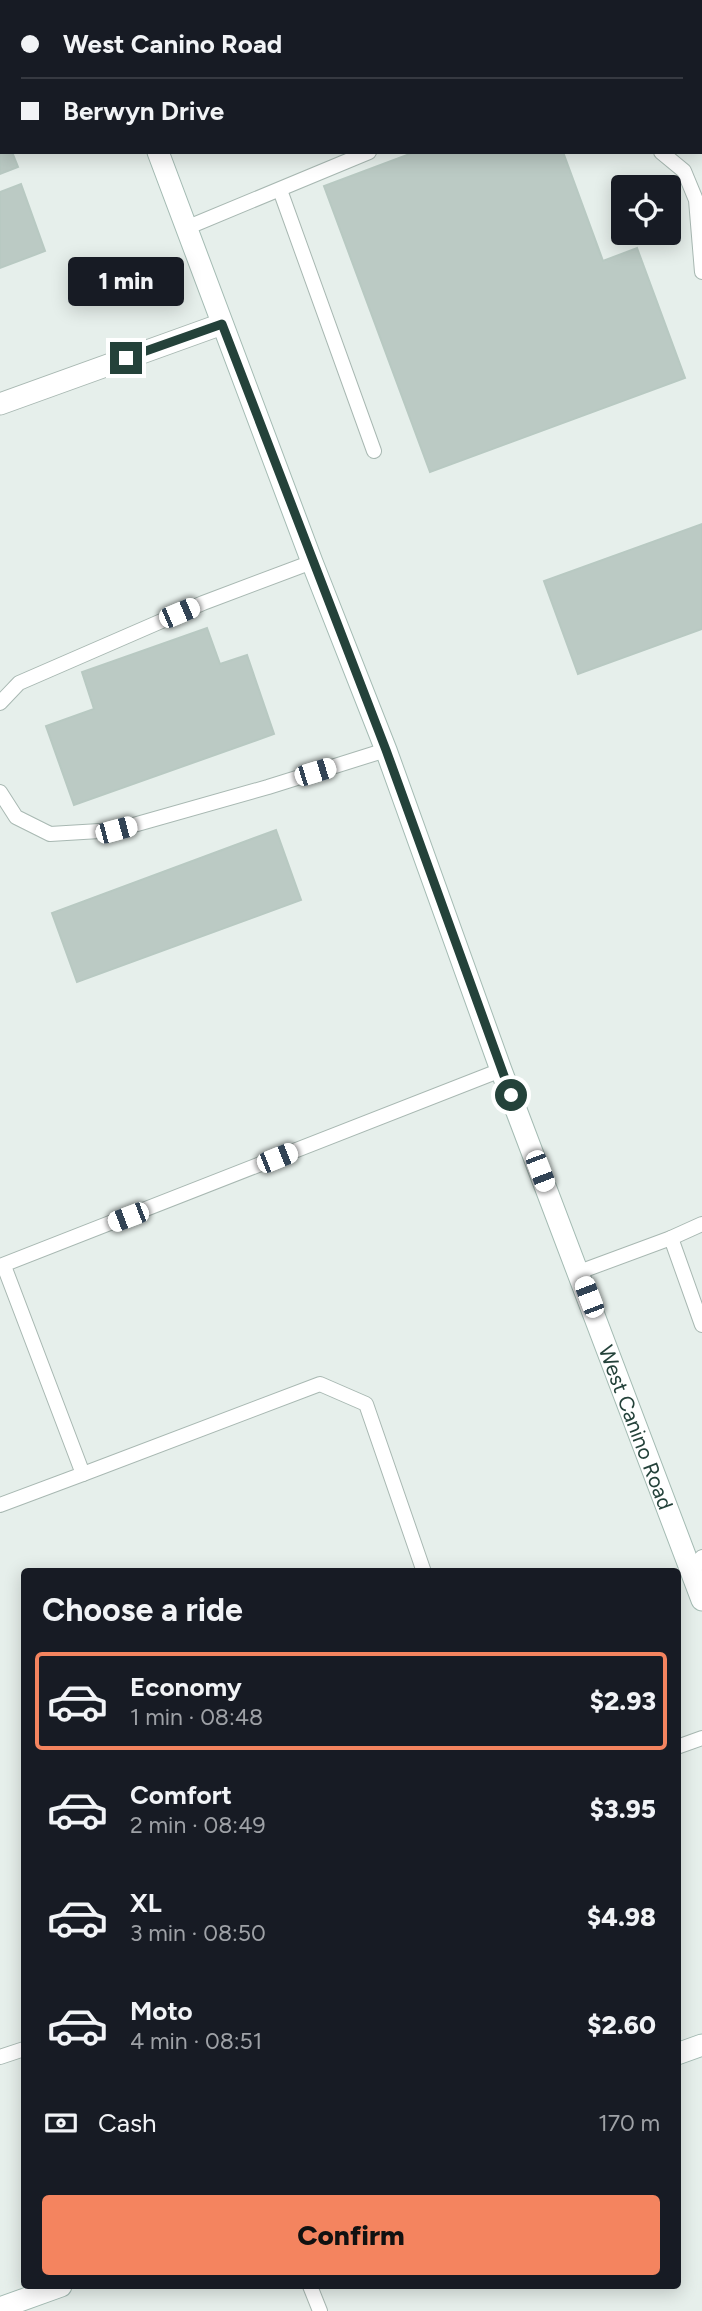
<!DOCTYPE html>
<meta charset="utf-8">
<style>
:root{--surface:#171b24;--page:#242831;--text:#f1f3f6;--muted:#9ea1a6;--line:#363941;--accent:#f4845f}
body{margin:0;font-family:Figtree,sans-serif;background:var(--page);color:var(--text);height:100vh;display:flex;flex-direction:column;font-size:26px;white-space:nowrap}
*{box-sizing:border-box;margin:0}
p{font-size:23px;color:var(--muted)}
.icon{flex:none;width:38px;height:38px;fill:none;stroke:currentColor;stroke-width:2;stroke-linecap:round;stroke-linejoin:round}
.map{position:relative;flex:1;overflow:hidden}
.sheet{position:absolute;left:21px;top:1568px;width:660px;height:721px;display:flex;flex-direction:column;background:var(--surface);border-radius:7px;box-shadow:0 4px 18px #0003}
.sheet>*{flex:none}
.guide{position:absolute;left:0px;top:0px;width:704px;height:154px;box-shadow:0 4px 18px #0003;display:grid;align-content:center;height:154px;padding:0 21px;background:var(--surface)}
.fabs{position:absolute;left:611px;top:175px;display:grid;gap:14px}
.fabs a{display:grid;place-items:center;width:70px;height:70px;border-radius:7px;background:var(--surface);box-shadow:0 4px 18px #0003;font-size:35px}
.end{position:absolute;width:32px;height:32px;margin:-16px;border:9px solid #24423a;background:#fff;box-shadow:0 0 0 4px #fff}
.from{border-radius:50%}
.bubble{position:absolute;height:49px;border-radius:7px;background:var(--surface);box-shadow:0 4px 18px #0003;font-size:23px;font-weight:800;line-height:49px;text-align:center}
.car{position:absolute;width:21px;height:42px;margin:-21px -10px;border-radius:9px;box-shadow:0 0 5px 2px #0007;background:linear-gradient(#fff 24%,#345 0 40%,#fff 0 76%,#345 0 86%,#fff 0)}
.guide b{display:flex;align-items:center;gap:24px;height:66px;font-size:26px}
.guide b+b{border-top:2px solid var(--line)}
.guide i{width:18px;height:18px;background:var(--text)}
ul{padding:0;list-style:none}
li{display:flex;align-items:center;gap:21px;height:98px;margin:0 14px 10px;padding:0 7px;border:4px solid transparent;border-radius:7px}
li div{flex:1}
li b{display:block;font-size:26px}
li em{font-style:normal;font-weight:800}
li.current{border-color:var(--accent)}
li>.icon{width:63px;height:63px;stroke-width:1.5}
h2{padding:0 21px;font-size:32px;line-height:84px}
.pay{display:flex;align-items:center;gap:18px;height:77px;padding:0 21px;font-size:26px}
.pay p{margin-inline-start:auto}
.action{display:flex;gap:14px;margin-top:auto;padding:14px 21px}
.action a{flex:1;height:80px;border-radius:7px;background:var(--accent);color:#111;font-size:28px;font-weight:800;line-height:80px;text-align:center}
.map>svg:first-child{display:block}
.building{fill:#bbcac4;stroke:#b8c9c2;stroke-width:2}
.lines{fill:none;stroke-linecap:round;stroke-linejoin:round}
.lane-casing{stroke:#a8b8b2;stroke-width:16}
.street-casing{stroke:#a8b8b2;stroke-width:23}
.secondary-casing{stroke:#a4bbb3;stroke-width:23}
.lane{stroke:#fff;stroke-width:14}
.street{stroke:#fff;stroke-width:21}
.secondary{stroke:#fff;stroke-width:21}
.route{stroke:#24423a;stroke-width:9}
.labels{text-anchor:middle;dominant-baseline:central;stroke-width:5;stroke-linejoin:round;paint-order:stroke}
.street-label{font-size:21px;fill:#24423a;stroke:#f7fbf9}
</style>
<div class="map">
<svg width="702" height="2311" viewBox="0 0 702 2311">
<rect width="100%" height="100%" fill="#e6efeb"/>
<g class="building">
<path d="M 0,120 L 2,152 L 12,152 L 18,167 L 0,174 Z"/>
<path d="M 415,152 L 563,152 L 603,261 L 637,248 L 685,378 L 430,472 L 324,186 Z"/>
<path d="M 21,184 L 45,251 L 0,268 L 0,192 Z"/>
<path d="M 702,524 L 702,629 L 578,674 L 544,581 Z"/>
<path d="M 207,628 L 220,664 L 247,655 L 274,734 L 74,805 L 46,726 L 94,709 L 82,672 Z"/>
<path d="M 276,830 L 301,900 L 77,982 L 52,913 Z"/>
</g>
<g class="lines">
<g class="lane-casing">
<g id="lane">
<path d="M 661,152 L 684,171 L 696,200 L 702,272"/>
<path d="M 280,190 L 374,451"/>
<path d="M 186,228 L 369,152"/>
<path d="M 0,703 L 19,683 L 203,603 L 312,562"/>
<path d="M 0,792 L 16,817 L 50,834 L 116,830 L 268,787 L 386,750"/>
<path d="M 671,1238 L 702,1224"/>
<path d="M 0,1266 L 501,1070"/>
<path d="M 579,1272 L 671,1238 L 702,1325"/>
<path d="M 83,1474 L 320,1384 L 366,1404 L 424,1572"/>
<path d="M 0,1505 L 83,1474 L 4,1266"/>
<path d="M 692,1572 L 702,1557"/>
<path d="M 677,1747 L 702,1738"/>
<path d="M 0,2057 L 24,2049"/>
<path d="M 310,2286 L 320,2311"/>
</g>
</g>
<g class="street-casing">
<path id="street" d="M 0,404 L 222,324"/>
</g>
<g class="secondary-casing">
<g id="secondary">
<path d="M 102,0 L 102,2"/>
<path id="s1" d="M 158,152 L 312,562 L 386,750 L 501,1070 L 702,1600"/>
<path d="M 677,2054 L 702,2045"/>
<path d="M 0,2308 L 61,2286"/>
</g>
</g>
<use href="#lane" class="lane"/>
<use href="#street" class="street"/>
<use href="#secondary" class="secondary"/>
</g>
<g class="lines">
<path class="route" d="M 126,358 L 222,324 L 386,750 L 511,1095"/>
</g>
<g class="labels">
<g class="street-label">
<text stroke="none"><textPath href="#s1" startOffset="1362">West Canino Road</textPath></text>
</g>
</g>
</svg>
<div class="fabs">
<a><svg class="icon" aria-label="locate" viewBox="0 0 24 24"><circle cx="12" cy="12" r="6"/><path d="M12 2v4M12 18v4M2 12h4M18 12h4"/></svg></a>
</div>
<i class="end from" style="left:511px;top:1095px"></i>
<i class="end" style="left:126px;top:358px"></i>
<div class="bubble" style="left:68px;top:257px;width:116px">1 min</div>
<i class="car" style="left:179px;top:613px;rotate:67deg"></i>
<i class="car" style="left:315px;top:772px;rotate:73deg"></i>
<i class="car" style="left:116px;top:830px;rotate:75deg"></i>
<i class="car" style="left:277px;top:1158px;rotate:68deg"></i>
<i class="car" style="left:540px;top:1171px;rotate:159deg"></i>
<i class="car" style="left:128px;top:1217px;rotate:249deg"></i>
<i class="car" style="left:589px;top:1297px;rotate:339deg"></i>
<div class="guide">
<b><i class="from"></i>West Canino Road</b>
<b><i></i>Berwyn Drive</b>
</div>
<section class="sheet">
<h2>Choose a ride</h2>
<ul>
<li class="current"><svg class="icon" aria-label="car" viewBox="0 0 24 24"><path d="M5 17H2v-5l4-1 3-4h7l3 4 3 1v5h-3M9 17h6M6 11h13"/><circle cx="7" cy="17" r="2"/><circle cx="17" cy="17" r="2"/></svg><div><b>Economy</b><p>1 min · 08:48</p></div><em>$2.93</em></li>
<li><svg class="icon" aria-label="car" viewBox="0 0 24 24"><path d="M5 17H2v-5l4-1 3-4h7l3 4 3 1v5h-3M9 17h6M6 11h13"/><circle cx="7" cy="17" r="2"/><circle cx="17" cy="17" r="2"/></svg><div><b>Comfort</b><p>2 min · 08:49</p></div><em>$3.95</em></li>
<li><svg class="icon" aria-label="car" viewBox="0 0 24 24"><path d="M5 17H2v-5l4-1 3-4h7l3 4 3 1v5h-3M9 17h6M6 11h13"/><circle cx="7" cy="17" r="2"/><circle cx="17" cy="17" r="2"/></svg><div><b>XL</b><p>3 min · 08:50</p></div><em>$4.98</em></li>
<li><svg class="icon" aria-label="car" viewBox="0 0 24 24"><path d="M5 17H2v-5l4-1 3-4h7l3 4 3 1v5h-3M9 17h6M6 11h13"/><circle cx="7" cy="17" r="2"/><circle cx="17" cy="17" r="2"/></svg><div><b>Moto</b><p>4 min · 08:51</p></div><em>$2.60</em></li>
</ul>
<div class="pay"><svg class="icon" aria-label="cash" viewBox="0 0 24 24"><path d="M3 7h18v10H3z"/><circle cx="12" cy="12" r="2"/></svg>Cash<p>170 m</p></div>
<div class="action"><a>Confirm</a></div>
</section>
</div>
